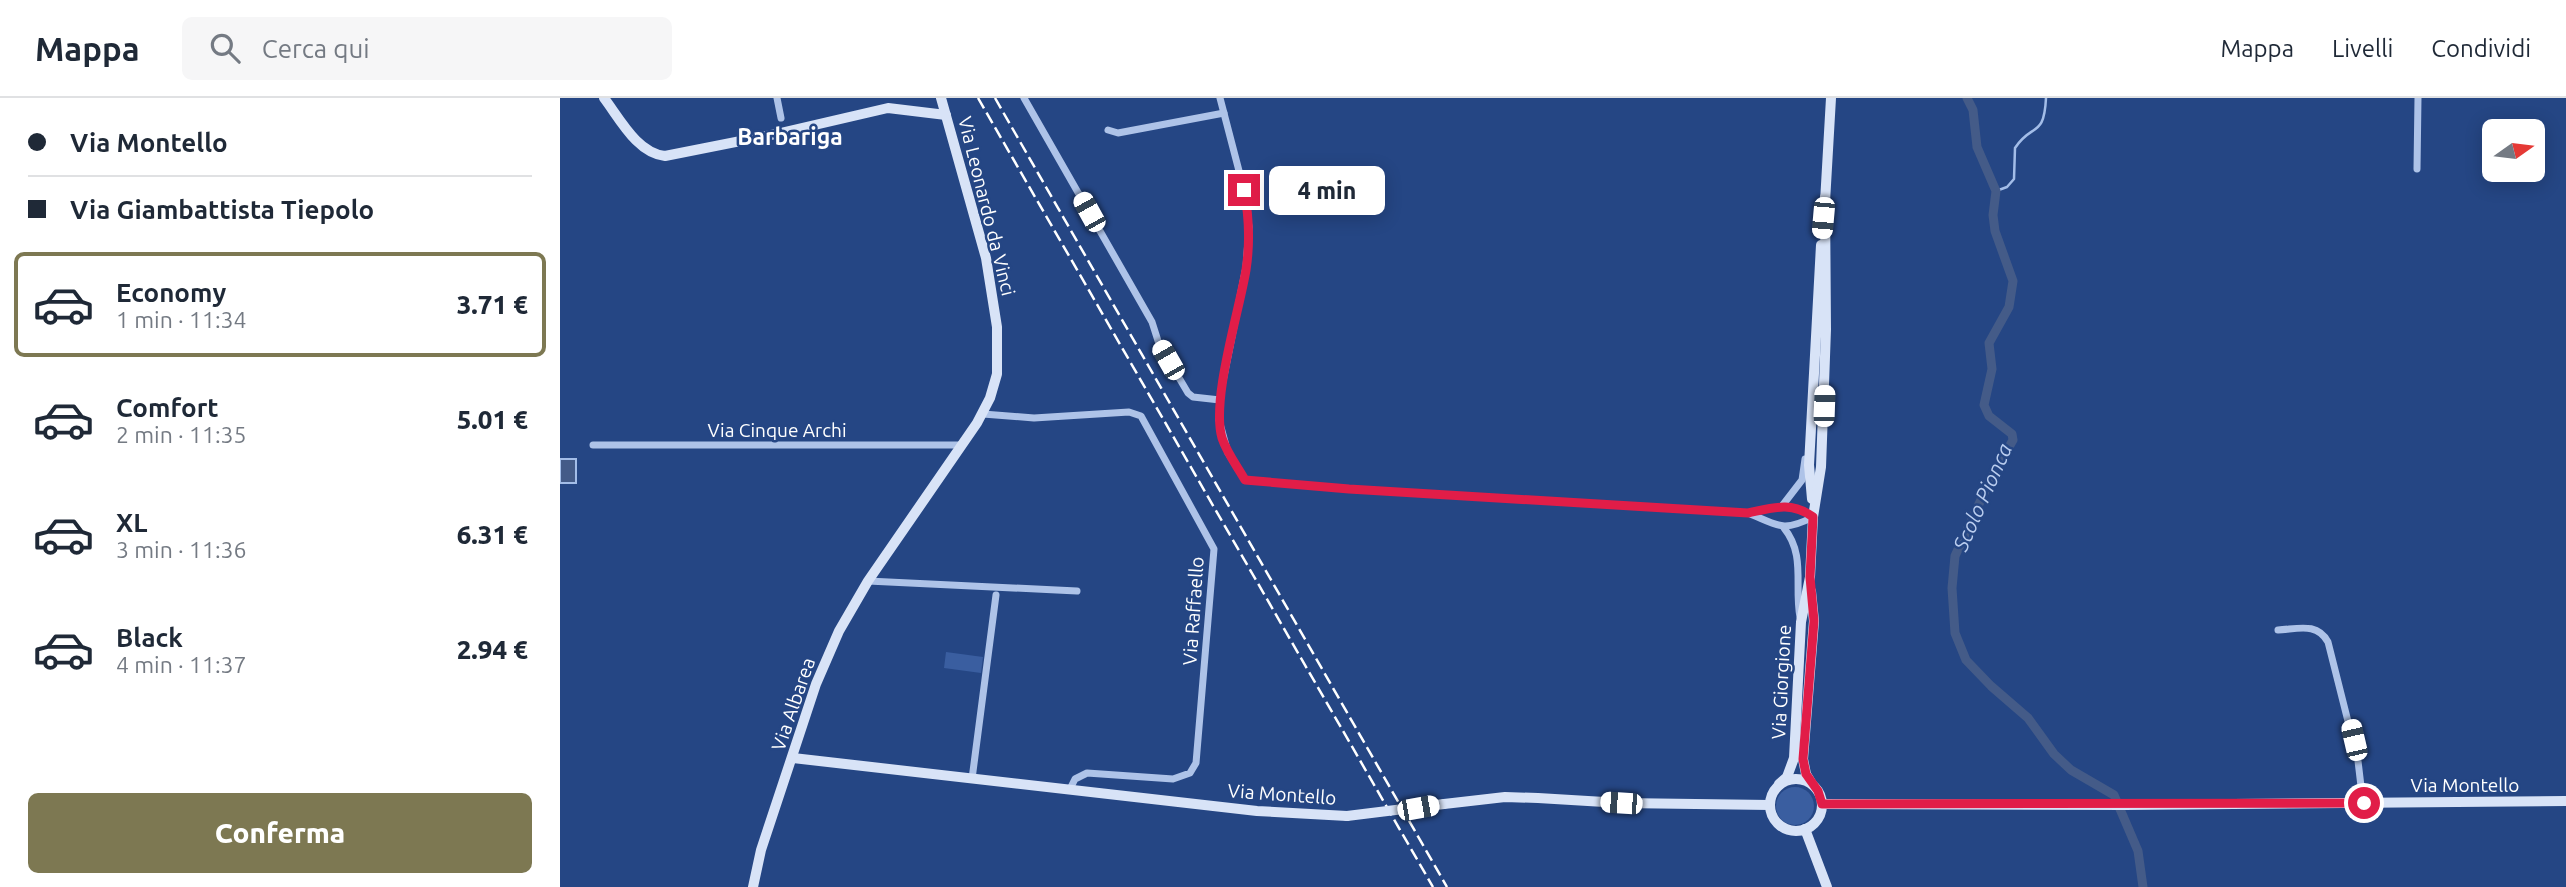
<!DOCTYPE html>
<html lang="it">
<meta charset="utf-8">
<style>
:root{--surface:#fff;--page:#f6f6f7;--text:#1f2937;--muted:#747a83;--line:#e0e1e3;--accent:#7d7852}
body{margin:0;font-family:Ubuntu,sans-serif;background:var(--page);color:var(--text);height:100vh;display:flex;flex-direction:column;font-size:26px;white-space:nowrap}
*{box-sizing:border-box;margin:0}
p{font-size:23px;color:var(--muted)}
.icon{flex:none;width:38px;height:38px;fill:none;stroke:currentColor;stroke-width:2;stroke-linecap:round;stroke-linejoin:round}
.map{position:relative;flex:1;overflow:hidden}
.panel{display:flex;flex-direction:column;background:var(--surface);width:560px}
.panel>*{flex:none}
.guide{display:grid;align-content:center;height:154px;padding:0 28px;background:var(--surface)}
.needle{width:46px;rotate:76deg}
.tools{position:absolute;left:1922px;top:21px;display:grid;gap:14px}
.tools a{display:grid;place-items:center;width:63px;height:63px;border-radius:10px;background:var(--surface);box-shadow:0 4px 18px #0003;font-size:35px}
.end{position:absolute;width:32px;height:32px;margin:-16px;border:9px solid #e11d48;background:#fff;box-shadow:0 0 0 4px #fff}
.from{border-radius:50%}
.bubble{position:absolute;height:49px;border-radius:10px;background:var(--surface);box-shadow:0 4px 18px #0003;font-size:23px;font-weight:800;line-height:49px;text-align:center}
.car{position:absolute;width:21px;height:42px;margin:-21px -10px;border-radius:9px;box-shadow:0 0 5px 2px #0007;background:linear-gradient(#fff 24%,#345 0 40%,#fff 0 76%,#345 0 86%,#fff 0)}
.guide b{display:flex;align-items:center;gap:24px;height:66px;font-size:26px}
.guide b+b{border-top:2px solid var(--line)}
.guide i{width:18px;height:18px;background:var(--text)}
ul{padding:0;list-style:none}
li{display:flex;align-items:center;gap:21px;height:105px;margin:0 14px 10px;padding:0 14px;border:4px solid transparent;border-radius:10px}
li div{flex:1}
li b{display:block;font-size:26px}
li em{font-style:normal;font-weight:800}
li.current{border-color:var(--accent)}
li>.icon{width:63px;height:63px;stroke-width:1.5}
.primary-button{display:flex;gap:14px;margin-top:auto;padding:14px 28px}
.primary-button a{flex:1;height:80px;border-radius:10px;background:var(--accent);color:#fff;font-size:28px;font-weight:800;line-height:80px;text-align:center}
header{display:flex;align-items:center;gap:42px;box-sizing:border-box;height:98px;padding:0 35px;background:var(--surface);border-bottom:2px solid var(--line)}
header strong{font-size:33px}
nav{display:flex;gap:38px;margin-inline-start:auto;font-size:24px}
.search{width:490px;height:63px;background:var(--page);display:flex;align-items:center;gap:18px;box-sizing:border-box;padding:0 24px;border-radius:10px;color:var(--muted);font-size:26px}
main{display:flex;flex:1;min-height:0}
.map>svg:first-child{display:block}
.green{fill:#3a5ea0}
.water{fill:#445b88;stroke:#a3bde8;stroke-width:2}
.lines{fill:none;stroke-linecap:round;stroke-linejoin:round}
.stream{stroke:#a3bde8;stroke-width:2.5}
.canal{stroke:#445b88;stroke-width:9}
.street{stroke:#aec3e8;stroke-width:7}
.secondary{stroke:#d8e3f7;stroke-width:10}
.rail{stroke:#fff;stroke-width:2.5;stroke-dasharray:12 5;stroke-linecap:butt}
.secondary-bridge{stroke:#d8e3f7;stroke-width:10}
.route{stroke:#e11d48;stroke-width:9}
.labels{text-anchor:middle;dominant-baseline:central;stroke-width:5;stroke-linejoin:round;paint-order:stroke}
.street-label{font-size:19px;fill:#fff;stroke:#254684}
.water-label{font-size:21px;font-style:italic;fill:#bacdef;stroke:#254684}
.quarter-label{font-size:23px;font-weight:bold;fill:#fff;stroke:#254684}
</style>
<header>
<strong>Mappa</strong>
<div class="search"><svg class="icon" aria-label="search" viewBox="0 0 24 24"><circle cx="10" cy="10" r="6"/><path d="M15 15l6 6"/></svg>Cerca qui</div>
<nav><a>Mappa</a><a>Livelli</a><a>Condividi</a></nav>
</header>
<main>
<section class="panel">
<div class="guide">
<b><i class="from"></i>Via Montello</b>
<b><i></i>Via Giambattista Tiepolo</b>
</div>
<ul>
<li class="current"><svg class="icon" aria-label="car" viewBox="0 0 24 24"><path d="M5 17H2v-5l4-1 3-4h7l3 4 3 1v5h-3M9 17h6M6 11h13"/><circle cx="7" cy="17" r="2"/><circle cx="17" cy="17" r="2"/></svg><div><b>Economy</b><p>1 min · 11:34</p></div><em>3.71 €</em></li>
<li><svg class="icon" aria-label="car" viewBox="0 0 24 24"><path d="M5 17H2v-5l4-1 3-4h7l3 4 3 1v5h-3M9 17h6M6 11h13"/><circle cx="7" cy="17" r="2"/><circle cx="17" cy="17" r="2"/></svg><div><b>Comfort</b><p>2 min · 11:35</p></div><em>5.01 €</em></li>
<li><svg class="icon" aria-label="car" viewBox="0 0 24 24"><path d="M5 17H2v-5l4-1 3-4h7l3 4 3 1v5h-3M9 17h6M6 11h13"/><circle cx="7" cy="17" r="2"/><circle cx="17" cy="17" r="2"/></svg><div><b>XL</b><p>3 min · 11:36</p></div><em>6.31 €</em></li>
<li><svg class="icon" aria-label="car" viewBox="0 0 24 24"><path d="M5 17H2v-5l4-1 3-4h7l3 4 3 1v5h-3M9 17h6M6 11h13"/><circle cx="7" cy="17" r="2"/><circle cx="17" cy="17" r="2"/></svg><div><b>Black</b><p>4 min · 11:37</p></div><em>2.94 €</em></li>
</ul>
<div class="primary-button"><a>Conferma</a></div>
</section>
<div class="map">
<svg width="2006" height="789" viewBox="0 0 2006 789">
<rect width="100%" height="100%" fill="#254684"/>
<g class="green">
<path d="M 386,554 L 423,559 L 421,575 L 384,570 Z"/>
<circle cx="1235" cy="708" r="19"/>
</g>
<rect class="water" x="0" y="361" width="16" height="24"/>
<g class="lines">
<path class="stream" d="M 1436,93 L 1447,89 L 1454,81 L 1455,50 C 1472,24 1484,41 1486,0"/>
<path class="canal" d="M 1407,0 L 1413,12 L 1417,49 L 1436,93 L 1433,117 L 1435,133 L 1453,183 L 1449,209 L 1429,245 L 1432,271 L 1424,307 L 1429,318 L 1452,336 L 1453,342 L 1431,380 L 1395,458 L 1392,490 L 1395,535 L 1406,562 L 1431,588 L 1468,620 L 1494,656 L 1511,672 L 1554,697 L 1578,753 L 1583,789"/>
<g class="street">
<path d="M 217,0 L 221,20"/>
<path d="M 464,0 L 592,224 L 599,246 L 628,295 L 633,299 L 660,302"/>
<path d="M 660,0 L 684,92 L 689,129 L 686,169 L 661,293 L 659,322 L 668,355 L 685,382 L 789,391 L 1188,415 C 1213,410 1231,403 1253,419 C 1222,435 1218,427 1188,415"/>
<path d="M 548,32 L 558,35 L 664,15"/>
<path d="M 1857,71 L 1858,0"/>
<path d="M 423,316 L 474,320 L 569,314 L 581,318 L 654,451 L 636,665 L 630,675 L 613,681 L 527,675 L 515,681 L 510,691"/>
<path d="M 33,347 L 402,347"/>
<path d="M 1222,408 L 1242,382 L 1245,361"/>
<path d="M 1224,430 C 1246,457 1234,488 1240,519"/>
<path d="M 308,483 L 517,493"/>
<path d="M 1718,532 C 1738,531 1757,524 1768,544 L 1798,663 L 1803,705"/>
<path d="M 412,681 L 436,497"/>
</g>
<g class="secondary">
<path d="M 44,0 C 60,21 77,55 105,58 L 216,36 L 328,10 L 386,17"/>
<path d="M 1265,104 L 1271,0"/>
<path d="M 1252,401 L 1249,367 L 1261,147"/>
<path d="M 1251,493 L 1254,523 L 1243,661 L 1246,676 L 1252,686"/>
<path d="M 233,660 L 697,713 L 787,718"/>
<circle cx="1236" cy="707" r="26"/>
<path d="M 1219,686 L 1227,679 L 1234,660 L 1241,524 L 1250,479 L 1253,419 L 1261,369 L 1266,231 L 1265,99"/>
<path d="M 884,706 L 945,699 L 978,700 L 1061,705 L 1210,707"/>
<path d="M 1262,706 L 1565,707 L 2006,703"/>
<path d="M 1245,731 L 1267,789"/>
<path d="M 193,789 L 201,752 L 256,586 L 279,533 L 308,483 L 417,325 L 430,300 L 437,276 L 437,229 L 426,160 L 381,0"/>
</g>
<g class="rail">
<path d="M 418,0 L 873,789"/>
<path d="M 435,0 L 887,789"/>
</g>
<path class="secondary-bridge" d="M 787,718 L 884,706"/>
</g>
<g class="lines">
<path class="route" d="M 684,92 C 689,118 690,146 686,172 C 679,214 651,302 662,340 C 667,355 677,368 685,382 L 789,391 L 1188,415 C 1212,410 1231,403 1253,419 L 1250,479 L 1254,523 L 1243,661 L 1246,676 L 1258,693 L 1262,706 L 1804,705"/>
</g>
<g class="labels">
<g class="street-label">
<text transform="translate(427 108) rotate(76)">Via Leonardo da Vinci</text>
<text x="217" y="332">Via Cinque Archi</text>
<text transform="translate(633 513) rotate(-86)">Via Raffaello</text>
<text transform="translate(1221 584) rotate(-87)">Via Giorgione</text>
<text transform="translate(233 606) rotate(-71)">Via Albarea</text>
<text x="1905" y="687">Via Montello</text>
<text transform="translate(722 696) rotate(4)">Via Montello</text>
</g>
<g class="water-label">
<text transform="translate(1422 399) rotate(-66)">Scolo Pionca</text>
</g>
<g class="quarter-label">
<text x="230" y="38">Barbariga</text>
</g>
</g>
</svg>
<div class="tools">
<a><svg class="needle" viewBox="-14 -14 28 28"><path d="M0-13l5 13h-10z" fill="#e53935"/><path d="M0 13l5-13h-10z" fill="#747a83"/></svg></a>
</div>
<i class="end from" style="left:1804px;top:705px"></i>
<i class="end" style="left:684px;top:92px"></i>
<div class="bubble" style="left:709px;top:68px;width:116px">4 min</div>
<i class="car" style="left:529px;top:114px;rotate:331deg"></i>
<i class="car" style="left:1263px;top:120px;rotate:185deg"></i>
<i class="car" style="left:608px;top:262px;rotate:330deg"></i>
<i class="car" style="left:1264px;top:308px;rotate:2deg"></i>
<i class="car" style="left:1794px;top:642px;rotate:347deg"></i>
<i class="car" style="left:1061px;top:705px;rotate:274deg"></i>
<i class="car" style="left:858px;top:710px;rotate:80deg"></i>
</div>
</main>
